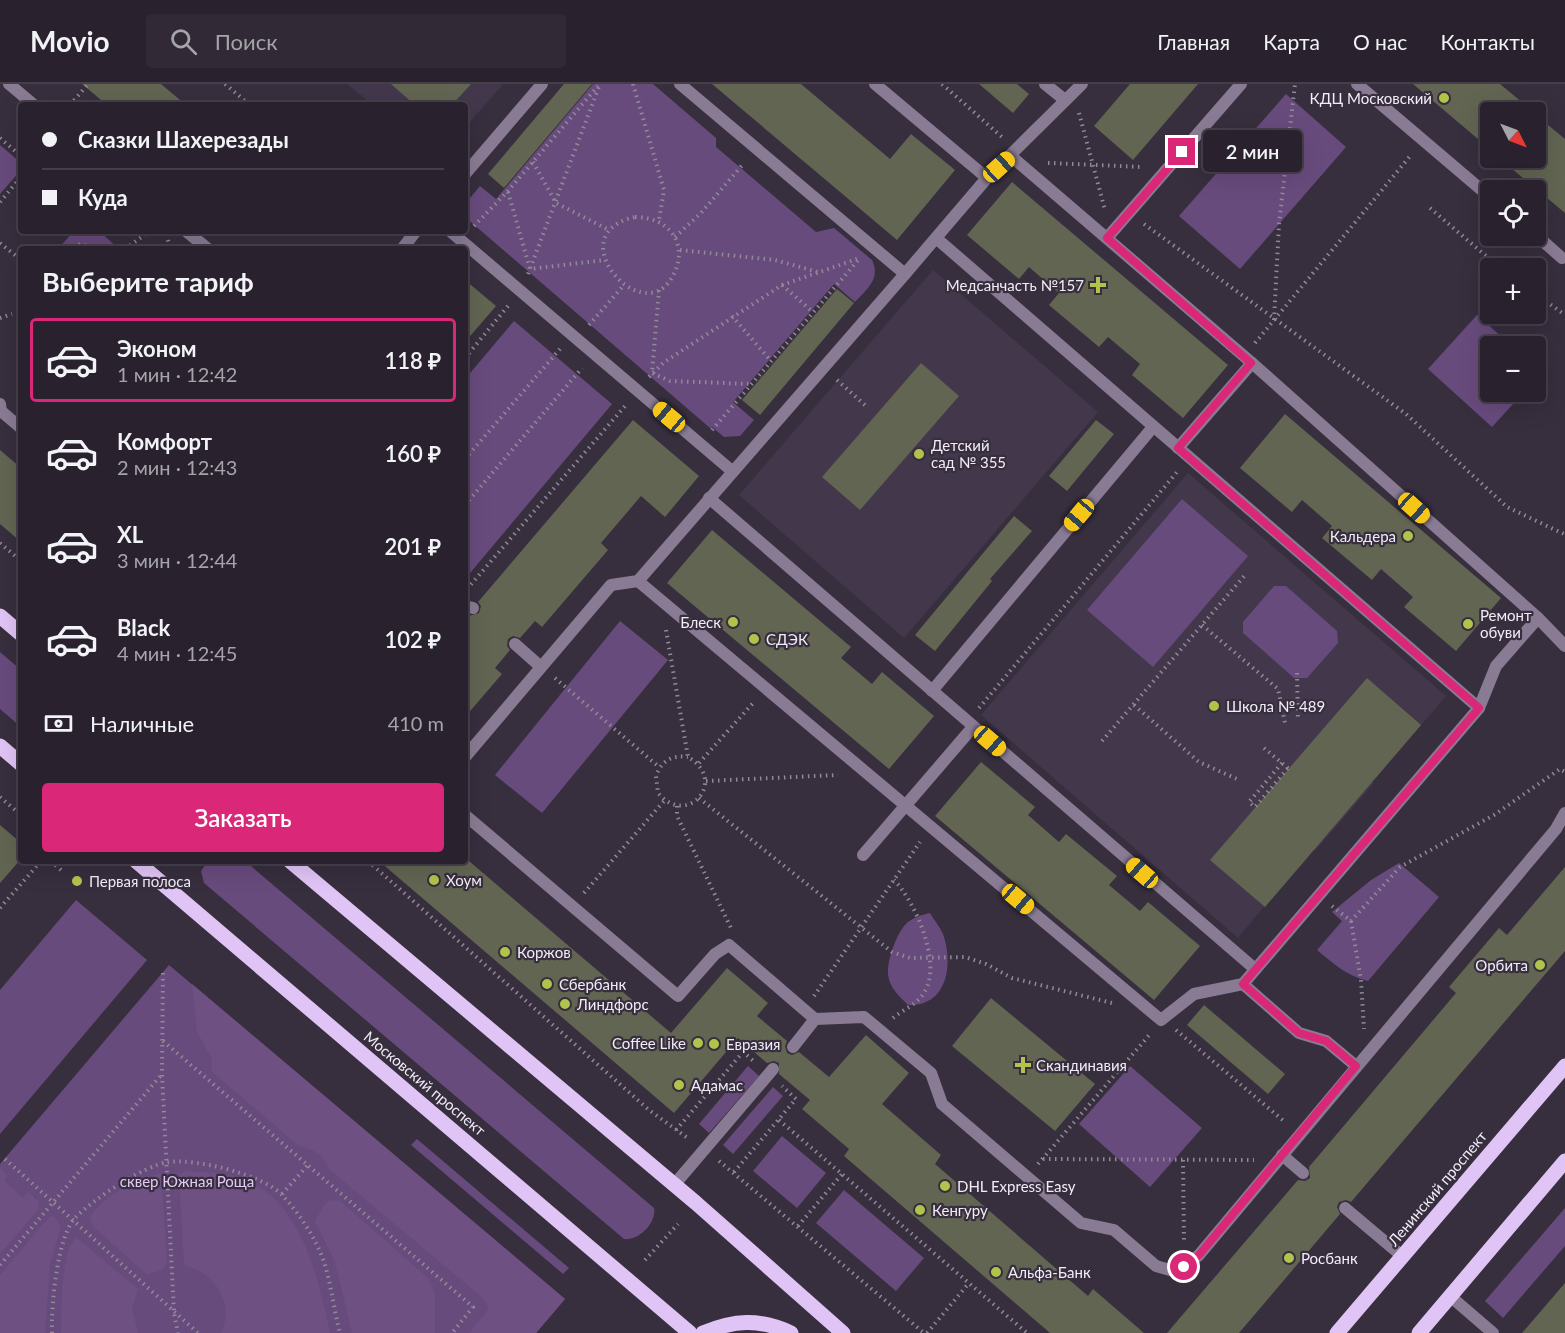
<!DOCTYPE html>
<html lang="ru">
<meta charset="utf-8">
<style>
:root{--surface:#29222e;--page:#312a36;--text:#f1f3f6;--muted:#a5a4aa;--line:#453f4a;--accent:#db2777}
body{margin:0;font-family:Lato,sans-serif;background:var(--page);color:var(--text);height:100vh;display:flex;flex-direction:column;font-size:22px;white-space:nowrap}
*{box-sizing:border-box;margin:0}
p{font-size:20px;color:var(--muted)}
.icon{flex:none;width:33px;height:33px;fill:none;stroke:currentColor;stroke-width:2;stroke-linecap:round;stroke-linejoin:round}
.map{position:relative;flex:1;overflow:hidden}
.sheet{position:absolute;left:18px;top:162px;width:450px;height:618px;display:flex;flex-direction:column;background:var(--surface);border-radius:6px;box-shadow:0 6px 24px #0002,0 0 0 2px var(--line)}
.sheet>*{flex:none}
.guide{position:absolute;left:18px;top:18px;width:450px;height:132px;border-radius:6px;box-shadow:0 6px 24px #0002,0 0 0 2px var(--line);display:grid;align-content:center;height:132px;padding:0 24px;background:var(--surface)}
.needle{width:39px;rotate:132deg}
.tools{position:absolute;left:1480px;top:18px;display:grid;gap:12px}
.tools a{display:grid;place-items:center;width:66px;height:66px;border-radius:6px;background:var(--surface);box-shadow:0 6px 24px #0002,0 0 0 2px var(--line);font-size:30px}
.end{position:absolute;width:27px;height:27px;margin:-14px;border:8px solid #db2777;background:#fff;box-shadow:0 0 0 3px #fff}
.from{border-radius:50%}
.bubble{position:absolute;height:42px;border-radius:6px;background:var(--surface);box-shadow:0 6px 24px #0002,0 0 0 2px var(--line);font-size:20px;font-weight:600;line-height:42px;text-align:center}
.car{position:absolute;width:18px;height:36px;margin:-18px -9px;border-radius:8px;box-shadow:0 0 4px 2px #0007;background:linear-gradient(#f5c518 24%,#345 0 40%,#f5c518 0 76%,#345 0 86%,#f5c518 0)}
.guide b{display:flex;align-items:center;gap:21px;height:57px;font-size:22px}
.guide b+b{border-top:2px solid var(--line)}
.guide i{width:15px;height:15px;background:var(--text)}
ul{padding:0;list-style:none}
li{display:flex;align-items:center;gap:18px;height:84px;margin:0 12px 9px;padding:0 12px;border:3px solid transparent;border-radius:6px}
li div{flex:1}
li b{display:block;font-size:22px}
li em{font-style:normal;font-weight:600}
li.current{border-color:var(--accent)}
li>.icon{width:54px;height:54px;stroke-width:1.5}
h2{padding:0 24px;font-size:27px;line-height:72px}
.pay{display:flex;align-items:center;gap:15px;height:66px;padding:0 24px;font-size:22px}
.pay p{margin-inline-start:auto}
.cta{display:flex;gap:12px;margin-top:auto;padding:12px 24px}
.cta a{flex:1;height:69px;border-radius:6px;background:var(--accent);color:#fff;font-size:24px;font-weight:600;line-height:69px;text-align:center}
header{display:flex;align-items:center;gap:36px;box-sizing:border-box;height:84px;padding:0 30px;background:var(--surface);border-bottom:2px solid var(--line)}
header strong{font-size:28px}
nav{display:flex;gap:33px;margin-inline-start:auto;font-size:21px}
.search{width:420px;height:54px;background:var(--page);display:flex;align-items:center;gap:15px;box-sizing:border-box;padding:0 21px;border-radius:6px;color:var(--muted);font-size:22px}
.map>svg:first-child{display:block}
.built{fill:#43374c}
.green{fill:#684b7d}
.forest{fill:#6e5083}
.building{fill:#626552}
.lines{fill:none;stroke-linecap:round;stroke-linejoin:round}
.path{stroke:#918a97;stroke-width:4;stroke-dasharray:1.5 4.5;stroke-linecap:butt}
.lane{stroke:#897b93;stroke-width:12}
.primary{stroke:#e0c4f6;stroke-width:15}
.route{stroke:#db2777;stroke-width:8}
.poi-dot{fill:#b2c34c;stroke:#372e3e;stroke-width:2}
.labels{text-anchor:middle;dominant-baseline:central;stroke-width:4.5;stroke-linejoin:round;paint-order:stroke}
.poi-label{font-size:15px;fill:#f2ecf7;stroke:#372e3e;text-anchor:start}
.street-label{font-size:15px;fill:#f2ecf7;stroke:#372e3e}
.park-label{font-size:15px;fill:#e4c9f8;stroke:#372e3e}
</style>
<header>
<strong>Movio</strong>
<div class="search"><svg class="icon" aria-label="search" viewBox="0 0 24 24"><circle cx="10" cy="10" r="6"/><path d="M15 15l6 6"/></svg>Поиск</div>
<nav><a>Главная</a><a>Карта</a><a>О нас</a><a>Контакты</a></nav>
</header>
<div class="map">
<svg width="1565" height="1249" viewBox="0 0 1565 1249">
<rect width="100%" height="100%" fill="#372e3e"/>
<g class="built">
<path d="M 347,0 L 503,0 L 465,44 L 465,21 L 373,21 Z"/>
<path d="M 933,186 L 1098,328 L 904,554 L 739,411 Z"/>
<path d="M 1188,389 L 1446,612 L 1377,693 L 1373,694 L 1371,696 L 1374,699 L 1315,767 L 1312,765 L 1238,854 L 981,631 Z"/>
</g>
<g class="green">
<path d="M 593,0 L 653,0 L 716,54 L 716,63 L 816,148 L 834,144 L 872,176 C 881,195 867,205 855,218 L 834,200 L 733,318 L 754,336 L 740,352 L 724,353 L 712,343 L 710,344 L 465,133 L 465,120 L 480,102 L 496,115 Z"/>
<path d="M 1286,10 L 1346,63 L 1240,185 L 1179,132 Z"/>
<path d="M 0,61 L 21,79 L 21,86 L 0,110 Z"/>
<path d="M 74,147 L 99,147 L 119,165 L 58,165 Z"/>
<path d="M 1477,231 L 1512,262 L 1491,262 L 1491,308 L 1524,308 L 1492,343 L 1428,285 Z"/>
<path d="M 514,237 L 612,320 L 465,495 L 465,295 Z"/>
<path d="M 1182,415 L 1248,472 L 1153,583 L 1087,526 Z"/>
<path d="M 1274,502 L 1286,502 L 1337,547 L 1338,559 L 1307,594 L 1294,594 L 1243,549 L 1243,538 Z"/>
<path d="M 620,537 L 668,576 L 542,729 L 495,691 Z"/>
<path d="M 0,568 L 21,586 L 21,643 L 0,625 Z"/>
<path d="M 208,777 L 245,777 L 654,1124 C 657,1139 638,1157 624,1155 L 204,799 L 201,787 Z"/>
<path d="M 1399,779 L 1439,813 L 1368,897 C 1347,892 1334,880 1317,866 L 1342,837 L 1332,828 L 1371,796 Z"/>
<path d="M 76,816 L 147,876 L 0,1050 L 0,906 Z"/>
<path d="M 930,829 C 934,836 940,843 943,850 C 954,881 947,923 908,921 C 899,912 889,903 888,890 C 887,877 896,851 905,841 C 911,834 921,831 930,829 Z"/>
<path d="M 169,881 L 565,1215 L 536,1249 L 0,1249 L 0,1080 Z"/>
<path d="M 748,982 L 759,992 L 709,1049 L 699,1040 Z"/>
<path d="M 1130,982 L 1202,1044 L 1150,1103 L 1079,1040 Z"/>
<path d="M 773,1003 L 783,1012 L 733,1070 L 723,1061 Z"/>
<path d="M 782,1052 L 826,1089 L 797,1124 L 753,1087 Z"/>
<path d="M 417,1055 L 569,1184 L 563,1190 L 411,1061 Z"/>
<path d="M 844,1106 L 924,1174 L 896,1207 L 816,1139 Z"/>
<path d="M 1565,1124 L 1565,1162 L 1503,1234 L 1485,1217 Z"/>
</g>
<g class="forest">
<path d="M 192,900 L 565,1215 L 536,1249 L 469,1249 L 489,1225 L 484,1215 L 328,1084 C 322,1067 313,1067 298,1061 L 211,987 L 212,975 L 197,948 Z"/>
<path d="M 0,1084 L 8,1091 L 4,1097 L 23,1114 L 29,1108 L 39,1119 L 38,1126 L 0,1170 Z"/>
<path d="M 186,1087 C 206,1088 231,1089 250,1098 C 303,1122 319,1198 330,1249 L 221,1249 C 233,1226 222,1201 201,1188 C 195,1184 189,1184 184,1180 L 179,1090 Z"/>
<path d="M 161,1089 L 167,1178 L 163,1185 L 147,1191 L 93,1142 L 90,1134 C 100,1113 139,1093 161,1089 Z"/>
<path d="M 331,1116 L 340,1117 L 428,1194 L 435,1210 L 435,1249 L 352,1249 L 335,1178 L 315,1137 L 325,1120 Z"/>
<path d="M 54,1132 L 61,1143 L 50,1180 L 45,1249 L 0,1249 L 0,1191 L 49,1133 Z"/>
<path d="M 77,1154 L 138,1205 L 132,1225 L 138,1249 L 61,1249 C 62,1230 60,1162 77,1154 Z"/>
</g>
<g class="building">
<path d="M 82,0 L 161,0 L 186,21 L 107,21 Z"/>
<path d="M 391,0 L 471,0 L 452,21 L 415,21 Z"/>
<path d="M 564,0 L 592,0 L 504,104 L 488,90 Z"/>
<path d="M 712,0 L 801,0 L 890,75 L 911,50 L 955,86 L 897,156 Z"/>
<path d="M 979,0 L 1017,0 L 1029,10 L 1013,29 Z"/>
<path d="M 1130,0 L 1198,0 L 1133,76 L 1094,42 Z"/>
<path d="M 1413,0 L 1500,0 L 1534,28 L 1491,28 L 1491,66 Z"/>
<path d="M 1536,31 L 1565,55 L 1565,129 L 1499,74 L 1536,74 Z"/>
<path d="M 1012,98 L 1228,281 L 1183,334 L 1132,291 L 1140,280 L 1108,253 L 1099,263 L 1049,221 L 1059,209 L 1029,183 L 1019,195 L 967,151 Z"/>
<path d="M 465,196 L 496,222 L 465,258 Z"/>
<path d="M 837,205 L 854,219 L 760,331 L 742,316 Z"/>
<path d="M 921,279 L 959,312 L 860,426 L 822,393 Z"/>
<path d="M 1285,330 L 1501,514 L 1456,567 L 1404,523 L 1413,513 L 1381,485 L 1372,496 L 1322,454 L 1332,442 L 1302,416 L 1292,428 L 1240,384 Z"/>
<path d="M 633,336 L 699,392 L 665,433 L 641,412 L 601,459 L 608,466 L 542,543 L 535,537 L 520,554 L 513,552 L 508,555 L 507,562 L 510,566 L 495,584 L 502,590 L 465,633 L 465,533 L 479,529 L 481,522 L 478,518 Z"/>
<path d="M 1096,336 L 1114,350 L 1067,407 L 1049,392 Z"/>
<path d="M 0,366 L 21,384 L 21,458 L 0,440 Z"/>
<path d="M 1014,432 L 1032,447 L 990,495 L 992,497 L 935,567 L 915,551 Z"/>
<path d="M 712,446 L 851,563 L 841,574 L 872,600 L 882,588 L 934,632 L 889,685 L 667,499 Z"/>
<path d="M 1367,594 L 1421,641 L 1265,823 L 1210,776 Z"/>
<path d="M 981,678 L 1035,723 L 1028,731 L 1059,758 L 1066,750 L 1117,792 L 1109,801 L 1140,827 L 1148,818 L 1200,862 L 1154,916 L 935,732 Z"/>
<path d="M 0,741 L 21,759 L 21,775 L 0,799 Z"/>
<path d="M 379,777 L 469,777 L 671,949 L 727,884 L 768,919 L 757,932 L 787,957 L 785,962 L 787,969 L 792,971 L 799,968 L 829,993 L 866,951 L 909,989 L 882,1020 L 941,1071 L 935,1080 L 1088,1212 L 1093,1205 L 1144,1249 L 1050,1249 L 844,1072 L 849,1065 L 802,1025 L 810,1016 L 779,990 L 779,979 L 774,977 L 767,979 L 738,954 L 674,1029 Z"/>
<path d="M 1565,783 L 1565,867 L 1351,1118 L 1346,1116 L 1339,1118 L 1337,1123 L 1340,1130 L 1279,1202 L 1239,1249 L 1167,1249 L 1298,1096 L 1305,1097 L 1310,1094 L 1309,1083 L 1456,909 L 1449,903 L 1499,844 L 1507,851 Z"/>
<path d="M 991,914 L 1095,1000 L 1055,1047 L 952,962 Z"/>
<path d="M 1204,921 L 1285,990 L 1268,1010 L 1187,941 Z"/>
<path d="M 1565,1199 L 1565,1249 L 1522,1249 Z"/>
</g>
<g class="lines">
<g class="path">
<path d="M 225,0 L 250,21"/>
<path d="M 633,0 L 664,106 L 659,136"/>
<path d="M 942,0 L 1002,53"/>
<path d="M 70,21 L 88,0"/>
<path d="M 1079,29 L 1105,126"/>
<path d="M 0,54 L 21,72"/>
<path d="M 533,78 L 556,119 L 609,146"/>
<path d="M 1048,79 L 1142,83"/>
<path d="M 508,108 L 530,185 L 605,176"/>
<path d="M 0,118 L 21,93"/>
<path d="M 1430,124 L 1500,184"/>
<path d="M 635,133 C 671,133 691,163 671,195 C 641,244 558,150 635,133 Z"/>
<path d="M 1144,140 L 1406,330 L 1507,423 L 1564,450"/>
<path d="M 474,142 L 508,107 L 598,2"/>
<path d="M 675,153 L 701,129 L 744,79"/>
<path d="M 168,156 L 170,165"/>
<path d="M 0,159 L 21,176"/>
<path d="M 75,165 L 81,159 L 91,165"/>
<path d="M 125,165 L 150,147"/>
<path d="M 680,166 L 775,176 L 818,188"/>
<path d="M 1528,184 L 1536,176"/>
<path d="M 528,190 L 600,0"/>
<path d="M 782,201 L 813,228"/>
<path d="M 659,206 L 652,289 L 670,297 L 751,300"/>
<path d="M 1536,210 L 1565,231"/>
<path d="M 732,232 L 771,277"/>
<path d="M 1487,233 L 1491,229"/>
<path d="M 0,234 L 12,230"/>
<path d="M 1274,236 L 1279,140 L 1295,0"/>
<path d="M 589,241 L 624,201"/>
<path d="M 1255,259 L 1411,71"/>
<path d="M 465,274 L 508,222"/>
<path d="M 649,293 L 663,279 L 782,201 L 857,175"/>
<path d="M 837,296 L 867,323"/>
<path d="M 712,346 L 860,174"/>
<path d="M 465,375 L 560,265"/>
<path d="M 465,421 L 582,284"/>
<path d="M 0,459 L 21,477"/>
<path d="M 467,505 L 625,322"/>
<path d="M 1202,541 L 1278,605 L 1285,639"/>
<path d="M 666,546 L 688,673 C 729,697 687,744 658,709 L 656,692 C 662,676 672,671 688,673"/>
<path d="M 1297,589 L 1298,637"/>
<path d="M 555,594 L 659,683"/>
<path d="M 1134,621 L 1199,678 L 1237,695"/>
<path d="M 979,624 L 1177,388"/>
<path d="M 1102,657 L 1245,491"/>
<path d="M 1264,664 L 1289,685"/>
<path d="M 699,679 L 754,618"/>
<path d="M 1282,679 L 1249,718 L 1255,723 L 1288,684"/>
<path d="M 706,697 L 838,691"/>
<path d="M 0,713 L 21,731"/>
<path d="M 699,714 L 892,868 L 910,874 L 965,873 L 986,880 L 1012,894 L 1112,919"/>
<path d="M 677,722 L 677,732 L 731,844"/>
<path d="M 21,744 L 17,748 L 21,751"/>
<path d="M 51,777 L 62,787"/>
<path d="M 368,777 L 649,1026 L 689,1055"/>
<path d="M 584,809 L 664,717"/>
<path d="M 1332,822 L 1351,837 L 1400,783 L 1494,731 L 1560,685 L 1565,688"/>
<path d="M 0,824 L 41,777"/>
<path d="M 1351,837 L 1361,896 L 1364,945"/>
<path d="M 163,889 L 162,990 L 174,1229 L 178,1249"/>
<path d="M 814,912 L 920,758"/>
<path d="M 893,934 C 904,925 918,920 925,907 C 942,879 915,817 894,796"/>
<path d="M 1176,946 L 1285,1038"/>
<path d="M 163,957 L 473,1223 L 452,1249"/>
<path d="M 779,1036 L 1027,1249"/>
<path d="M 676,1046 L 743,968 L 756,979"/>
<path d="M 5,1075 L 198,1249"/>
<path d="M 1043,1075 L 1254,1076"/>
<path d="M 1183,1076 L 1184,1159"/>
<path d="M 719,1077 L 924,1249"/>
<path d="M 1038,1080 L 1151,949"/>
<path d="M 734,1088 L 796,1015 L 782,1002"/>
<path d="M 282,1110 L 307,1082"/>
<path d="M 798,1142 L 842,1090"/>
<path d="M 645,1176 L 678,1140"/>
<path d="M 0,1181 L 162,990"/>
<path d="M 52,1249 C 51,1223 57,1153 75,1134 C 92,1116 143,1082 168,1078 C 195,1074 265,1091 283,1112 C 299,1129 317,1156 324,1178 C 331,1200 334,1226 340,1249"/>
<path d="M 927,1249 L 969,1199"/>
</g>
<g class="lane">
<path d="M 9,0 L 34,21"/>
<path d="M 680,0 L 905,190 L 987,94 L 875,0"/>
<path d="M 1045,0 L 1065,16"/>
<path d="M 1357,0 L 1491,114"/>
<path d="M 1011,72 L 1252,279 L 1538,534 L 1565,562"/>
<path d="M 465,90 L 542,0"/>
<path d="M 987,94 L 1082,0"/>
<path d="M 186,147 L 208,165"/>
<path d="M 450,147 L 732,387"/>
<path d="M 1536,151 L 1562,174"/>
<path d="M 936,154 L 1479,624"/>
<path d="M 1107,154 L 1241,0"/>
<path d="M 402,165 L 416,147"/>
<path d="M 0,320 L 1,327 L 21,344"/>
<path d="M 1178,364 L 1252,279"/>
<path d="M 709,414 L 1255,885"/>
<path d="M 638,497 L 1161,936 L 1194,910 L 1243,900 L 1479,624 L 1496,582 L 1538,534"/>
<path d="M 465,522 L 473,524"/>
<path d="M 515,560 L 541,583"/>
<path d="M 932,607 L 1153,343"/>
<path d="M 465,673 L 611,501 L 638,497 L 905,190"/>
<path d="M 465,731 L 678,912 L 715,870 L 729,861 L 815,935"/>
<path d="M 863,771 L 973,643"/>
<path d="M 1243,900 L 1299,949 L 1326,957 L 1356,982"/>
<path d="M 793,963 L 815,935 L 864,933 L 931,989 L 942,1020 L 1081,1139 L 1114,1146 L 1156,1182 L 1170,1186 L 1184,1183 L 1199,1171 L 1556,745 L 1565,729"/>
<path d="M 1282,1071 L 1303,1089"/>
<path d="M 674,1101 L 773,985"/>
<path d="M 1345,1124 L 1402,1172"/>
<path d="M 1450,1212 L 1493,1249"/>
</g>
<g class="primary">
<path d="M 0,532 L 21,550"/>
<path d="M 0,662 L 21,680"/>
<path d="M 136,777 L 690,1249"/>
<path d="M 290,777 L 696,1119 L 843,1249"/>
<path d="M 703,1249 C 734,1236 759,1234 791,1249"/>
<path d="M 1337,1249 L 1565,982"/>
<path d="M 1419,1249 L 1565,1077"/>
</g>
</g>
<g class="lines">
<path class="route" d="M 1182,68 L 1107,154 L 1251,279 L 1178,364 L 1479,624 L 1243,900 L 1299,949 L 1326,957 L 1356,982 L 1199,1171 L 1184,1183"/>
</g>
<g class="poi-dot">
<circle cx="1444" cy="14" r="6"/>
<path d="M1095 192h6v6h6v6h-6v6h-6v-6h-6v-6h6z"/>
<circle cx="919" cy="370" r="6"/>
<circle cx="1408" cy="452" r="6"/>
<circle cx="733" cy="538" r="6"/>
<circle cx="1468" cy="540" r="6"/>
<circle cx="754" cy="555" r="6"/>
<circle cx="1214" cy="622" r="6"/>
<circle cx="434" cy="796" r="6"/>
<circle cx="77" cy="797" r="6"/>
<circle cx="505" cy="868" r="6"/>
<circle cx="1540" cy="881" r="6"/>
<circle cx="547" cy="900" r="6"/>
<circle cx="565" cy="920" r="6"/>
<circle cx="698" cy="959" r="6"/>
<circle cx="714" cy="960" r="6"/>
<path d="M1020 972h6v6h6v6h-6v6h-6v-6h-6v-6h6z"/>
<circle cx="679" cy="1001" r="6"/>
<circle cx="945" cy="1102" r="6"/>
<circle cx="920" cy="1126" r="6"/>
<circle cx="1289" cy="1174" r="6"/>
<circle cx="996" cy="1188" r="6"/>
</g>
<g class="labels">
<g class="poi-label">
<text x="1432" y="14" text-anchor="end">КДЦ Московский</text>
<text x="1084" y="201" text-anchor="end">Медсанчасть №157</text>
<text x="931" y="361">Детский<tspan x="931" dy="17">сад № 355</tspan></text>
<text x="1396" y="452" text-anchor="end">Кальдера</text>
<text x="1480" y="531">Ремонт<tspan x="1480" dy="17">обуви</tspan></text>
<text x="721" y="538" text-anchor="end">Блеск</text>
<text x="766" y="555">СДЭК</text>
<text x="1226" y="622">Школа № 489</text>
<text x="446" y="796">Хоум</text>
<text x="89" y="797">Первая полоса</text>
<text x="517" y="868">Коржов</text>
<text x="1528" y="881" text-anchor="end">Орбита</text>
<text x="559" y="900">Сбербанк</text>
<text x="577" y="920">Линдфорс</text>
<text x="686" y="959" text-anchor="end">Coffee Like</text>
<text x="726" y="960">Евразия</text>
<text x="1036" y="981">Скандинавия</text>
<text x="691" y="1001">Адамас</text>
<text x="957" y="1102">DHL Express Easy</text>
<text x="932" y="1126">Кенгуру</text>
<text x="1301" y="1174">Росбанк</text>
<text x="1008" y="1188">Альфа-Банк</text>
</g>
<g class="street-label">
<text transform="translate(425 999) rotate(40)">Московский проспект</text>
<text transform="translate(1437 1104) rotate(-50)">Ленинский проспект</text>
</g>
<g class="park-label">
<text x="187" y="1097">сквер Южная Роща</text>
</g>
</g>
</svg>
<div class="tools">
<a><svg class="needle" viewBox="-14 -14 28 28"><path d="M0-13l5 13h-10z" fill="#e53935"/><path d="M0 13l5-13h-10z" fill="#a5a4aa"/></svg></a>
<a><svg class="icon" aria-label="locate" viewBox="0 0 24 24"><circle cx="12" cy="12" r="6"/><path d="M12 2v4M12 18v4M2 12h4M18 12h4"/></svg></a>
<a>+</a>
<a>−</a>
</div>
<i class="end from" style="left:1184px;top:1183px"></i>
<i class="end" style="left:1182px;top:68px"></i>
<div class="bubble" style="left:1203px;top:46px;width:99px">2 мин</div>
<i class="car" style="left:999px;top:83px;rotate:48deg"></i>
<i class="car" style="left:669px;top:333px;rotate:310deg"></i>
<i class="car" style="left:1414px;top:424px;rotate:132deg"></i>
<i class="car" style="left:1079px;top:431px;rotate:220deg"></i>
<i class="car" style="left:990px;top:657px;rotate:131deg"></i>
<i class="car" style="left:1142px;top:789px;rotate:311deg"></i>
<i class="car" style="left:1018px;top:815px;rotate:130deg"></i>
<div class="guide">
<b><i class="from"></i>Сказки Шахерезады</b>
<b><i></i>Куда</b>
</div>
<section class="sheet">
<h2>Выберите тариф</h2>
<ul>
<li class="current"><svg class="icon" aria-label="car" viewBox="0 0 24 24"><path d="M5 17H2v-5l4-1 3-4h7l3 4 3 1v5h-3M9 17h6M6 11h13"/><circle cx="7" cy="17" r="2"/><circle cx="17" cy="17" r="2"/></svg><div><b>Эконом</b><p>1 мин · 12:42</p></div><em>118 ₽</em></li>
<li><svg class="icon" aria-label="car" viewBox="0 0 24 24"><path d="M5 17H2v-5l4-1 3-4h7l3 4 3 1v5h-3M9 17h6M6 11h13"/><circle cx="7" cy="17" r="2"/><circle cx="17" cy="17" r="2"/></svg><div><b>Комфорт</b><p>2 мин · 12:43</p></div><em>160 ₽</em></li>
<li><svg class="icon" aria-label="car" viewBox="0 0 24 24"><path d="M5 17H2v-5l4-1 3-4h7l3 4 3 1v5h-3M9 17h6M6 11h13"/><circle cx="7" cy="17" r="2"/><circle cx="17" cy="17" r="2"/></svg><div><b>XL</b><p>3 мин · 12:44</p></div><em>201 ₽</em></li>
<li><svg class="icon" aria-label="car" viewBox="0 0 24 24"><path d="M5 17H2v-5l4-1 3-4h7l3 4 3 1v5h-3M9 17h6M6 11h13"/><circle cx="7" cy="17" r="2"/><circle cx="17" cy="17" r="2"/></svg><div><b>Black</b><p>4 мин · 12:45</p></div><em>102 ₽</em></li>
</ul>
<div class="pay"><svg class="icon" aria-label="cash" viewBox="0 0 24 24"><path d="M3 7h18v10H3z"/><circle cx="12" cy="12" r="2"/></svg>Наличные<p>410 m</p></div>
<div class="cta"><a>Заказать</a></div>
</section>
</div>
